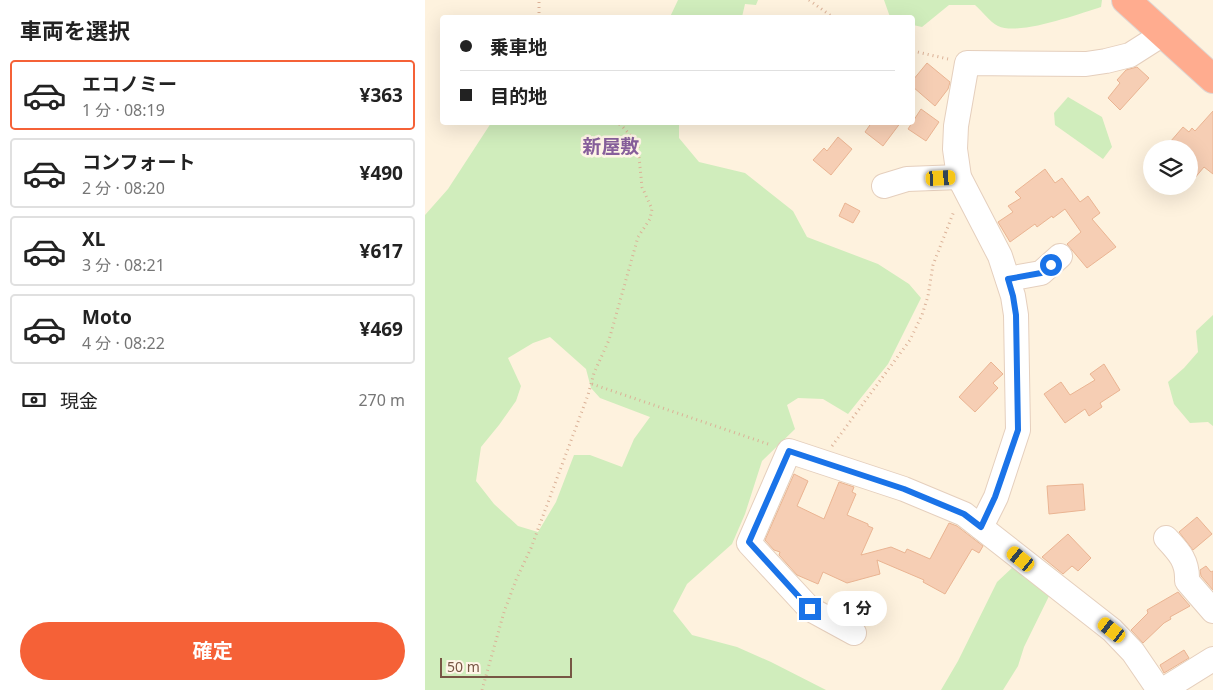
<!DOCTYPE html>
<html lang="ja">
<meta charset="utf-8">
<style>
:root{--surface:#fff;--page:#f2f2f2;--text:#222;--muted:#767676;--line:#e0e0e0;--accent:#f56137}
body{margin:0;font-family:"Noto Sans","Noto Sans JP",sans-serif;background:var(--page);color:var(--text);height:100vh;display:flex;flex-direction:column;font-size:19px;white-space:nowrap}
*{box-sizing:border-box;margin:0}
p{font-size:16px;color:var(--muted)}
.icon{flex:none;width:28px;height:28px;fill:none;stroke:currentColor;stroke-width:2;stroke-linecap:round;stroke-linejoin:round}
.map{position:relative;flex:1;overflow:hidden}
.panel{display:flex;flex-direction:column;background:var(--surface);width:425px}
.panel>*{flex:none}
.guide{position:absolute;left:15px;top:15px;width:475px;height:110px;border-radius:5px;box-shadow:0 5px 20px #0002;display:grid;align-content:center;height:110px;padding:0 20px;background:var(--surface)}
.fabs{position:absolute;left:718px;top:140px;display:grid;gap:10px}
.fabs a{display:grid;place-items:center;width:55px;height:55px;border-radius:50%;background:var(--surface);box-shadow:0 5px 20px #0002;font-size:25px}
.scale{position:absolute;left:15px;bottom:12px;width:132px;box-sizing:border-box;padding-left:5px;border:2px solid #775644;border-top:0;font-size:14px;line-height:18px;white-space:nowrap;color:#775644;-webkit-text-stroke:4px #fff5e7;paint-order:stroke}
.end{position:absolute;width:22px;height:22px;margin:-11px;border:6px solid #1a73e8;background:#fff;box-shadow:0 0 0 2px #fff}
.from{border-radius:50%}
.bubble{position:absolute;height:35px;border-radius:18px;background:var(--surface);box-shadow:0 5px 20px #0002;font-size:16px;font-weight:700;line-height:35px;text-align:center}
.car{position:absolute;width:15px;height:30px;margin:-15px -8px;border-radius:6px;box-shadow:0 0 4px 1px #0007;background:linear-gradient(#f5c518 24%,#345 0 40%,#f5c518 0 76%,#345 0 86%,#f5c518 0)}
.guide b{display:flex;align-items:center;gap:18px;height:48px;font-size:19px}
.guide b+b{border-top:1px solid var(--line)}
.guide i{width:12px;height:12px;background:var(--text)}
ul{padding:0;list-style:none}
li{display:flex;align-items:center;gap:15px;height:70px;margin:0 10px 8px;padding:0 10px;border:2px solid var(--line);border-radius:5px}
li div{flex:1}
li b{display:block;font-size:19px}
li em{font-style:normal;font-weight:700}
li.selected{border-color:var(--accent)}
li>.icon{width:45px;height:45px;stroke-width:1.5}
h2{padding:0 20px;font-size:22px;line-height:60px}
.pay{display:flex;align-items:center;gap:12px;height:55px;padding:0 20px;font-size:19px}
.pay p{margin-inline-start:auto}
.primary-button{display:flex;gap:10px;margin-top:auto;padding:10px 20px}
.primary-button a{flex:1;height:58px;border-radius:30px;background:var(--accent);color:#fff;font-size:20px;font-weight:700;line-height:58px;text-align:center}
main{display:flex;flex:1;min-height:0}
.map>svg:first-child{display:block}
.green{fill:#d0edbc;fill-rule:evenodd}
.building{fill:#f6ceb4;stroke:#eab492}
.lines{fill:none;stroke-linecap:round;stroke-linejoin:round}
.minor-casing{stroke:#e5cfbd;stroke-width:26}
.highway-casing{stroke:#ded6d2;stroke-width:30}
.path{stroke:#dbb197;stroke-width:3;stroke-dasharray:1 4;stroke-linecap:butt}
.minor{stroke:#fff;stroke-width:24}
.highway{stroke:#ffac8f;stroke-width:28}
.route{stroke:#1a73e8;stroke-width:6}
.labels{text-anchor:middle;dominant-baseline:central;stroke-width:5;stroke-linejoin:round;paint-order:stroke}
.neighbourhood-label{font-size:19px;font-weight:bold;fill:#875f9b;stroke:#fff5e7}
</style>
<main>
<section class="panel">
<h2>車両を選択</h2>
<ul>
<li class="selected"><svg class="icon" aria-label="car" viewBox="0 0 24 24"><path d="M5 17H2v-5l4-1 3-4h7l3 4 3 1v5h-3M9 17h6M6 11h13"/><circle cx="7" cy="17" r="2"/><circle cx="17" cy="17" r="2"/></svg><div><b>エコノミー</b><p>1 分 · 08:19</p></div><em>¥363</em></li>
<li><svg class="icon" aria-label="car" viewBox="0 0 24 24"><path d="M5 17H2v-5l4-1 3-4h7l3 4 3 1v5h-3M9 17h6M6 11h13"/><circle cx="7" cy="17" r="2"/><circle cx="17" cy="17" r="2"/></svg><div><b>コンフォート</b><p>2 分 · 08:20</p></div><em>¥490</em></li>
<li><svg class="icon" aria-label="car" viewBox="0 0 24 24"><path d="M5 17H2v-5l4-1 3-4h7l3 4 3 1v5h-3M9 17h6M6 11h13"/><circle cx="7" cy="17" r="2"/><circle cx="17" cy="17" r="2"/></svg><div><b>XL</b><p>3 分 · 08:21</p></div><em>¥617</em></li>
<li><svg class="icon" aria-label="car" viewBox="0 0 24 24"><path d="M5 17H2v-5l4-1 3-4h7l3 4 3 1v5h-3M9 17h6M6 11h13"/><circle cx="7" cy="17" r="2"/><circle cx="17" cy="17" r="2"/></svg><div><b>Moto</b><p>4 分 · 08:22</p></div><em>¥469</em></li>
</ul>
<div class="pay"><svg class="icon" aria-label="cash" viewBox="0 0 24 24"><path d="M3 7h18v10H3z"/><circle cx="12" cy="12" r="2"/></svg>現金<p>270 m</p></div>
<div class="primary-button"><a>確定</a></div>
</section>
<div class="map">
<svg width="788" height="690" viewBox="0 0 788 690">
<rect width="100%" height="100%" fill="#fef2de"/>
<g class="green">
<path d="M 253,0 L 333,0 L 331,5 L 320,4 L 317,17 L 245,17 Z"/>
<path d="M 459,0 L 677,0 L 676,7 C 653,14 594,36 573,26 C 565,22 557,11 550,5 L 524,5 L 497,27 L 488,25 L 488,18 L 465,17 Z"/>
<path d="M 643,97 L 677,117 L 687,147 L 678,159 L 630,125 L 629,113 Z"/>
<path d="M 66,123 L 254,123 L 254,138 L 274,162 L 320,173 L 368,211 L 382,237 L 453,264 L 484,284 L 496,298 L 463,364 L 423,414 L 398,399 L 373,398 L 362,405 L 370,429 L 337,461 L 320,514 L 307,544 L 262,584 L 248,611 L 267,635 L 312,647 L 346,662 L 401,690 L 0,690 L 0,215 L 23,189 ZM 125,337 L 161,369 L 166,388 L 175,398 L 225,417 L 209,439 L 197,467 L 165,455 L 149,455 L 131,502 L 113,532 L 93,526 L 69,504 L 51,481 L 56,447 L 74,425 L 91,401 L 96,386 L 83,358 L 108,343 Z"/>
<path d="M 788,315 L 788,426 L 783,422 L 765,423 L 749,404 L 743,382 L 759,368 L 773,352 L 771,331 Z"/>
<path d="M 588,567 L 626,592 L 599,647 L 593,666 L 578,690 L 516,690 L 533,661 L 572,582 Z"/>
</g>
<g class="building">
<path d="M 502,63 L 525,82 L 523,89 L 510,106 L 488,87 L 488,80 Z"/>
<path d="M 712,67 L 724,78 L 695,110 L 683,98 L 695,83 L 692,80 L 701,70 Z"/>
<path d="M 496,109 L 514,122 L 501,141 L 483,129 Z"/>
<path d="M 788,111 L 788,174 L 779,167 L 764,185 L 764,149 L 739,149 L 758,127 L 764,132 L 767,128 L 770,131 Z"/>
<path d="M 447,122 L 476,122 L 458,146 L 440,132 Z"/>
<path d="M 413,137 L 427,149 L 406,175 L 388,160 L 399,148 L 402,151 Z"/>
<path d="M 620,169 L 630,183 L 637,178 L 655,202 L 663,196 L 675,213 L 667,219 L 691,247 L 662,268 L 642,244 L 656,232 L 640,209 L 628,218 L 627,216 L 612,227 L 610,224 L 585,242 L 573,222 L 588,212 L 583,206 L 596,198 L 590,192 Z"/>
<path d="M 420,203 L 435,211 L 428,223 L 414,216 Z"/>
<path d="M 566,362 L 578,374 L 568,383 L 573,388 L 550,412 L 534,397 Z"/>
<path d="M 679,364 L 695,390 L 675,403 L 677,407 L 664,416 L 660,409 L 640,423 L 619,394 L 636,382 L 645,395 L 670,380 L 665,374 Z"/>
<path d="M 369,474 L 383,481 L 372,506 L 399,519 L 414,482 L 429,487 L 427,492 L 431,494 L 422,515 L 443,524 L 443,526 L 448,528 L 436,555 L 466,547 L 480,553 L 482,549 L 505,559 L 524,523 L 532,526 L 558,546 L 554,553 L 547,549 L 520,594 L 498,582 L 499,580 L 452,560 L 455,574 L 422,583 L 398,572 L 393,584 L 372,575 L 354,555 L 355,552 L 349,550 L 340,540 Z"/>
<path d="M 658,484 L 660,510 L 624,514 L 622,486 Z"/>
<path d="M 772,517 L 787,534 L 768,550 L 754,532 Z"/>
<path d="M 643,534 L 666,558 L 653,571 L 647,566 L 638,574 L 617,557 Z"/>
<path d="M 781,566 L 786,572 L 788,571 L 788,590 L 776,576 L 775,570 Z"/>
<path d="M 753,592 L 765,606 L 745,617 L 746,619 L 739,623 L 718,643 L 706,630 L 723,613 L 722,610 Z"/>
<path d="M 759,650 L 764,658 L 739,673 L 735,665 Z"/>
</g>
<g class="lines">
<g class="minor-casing">
<g id="minor">
<path d="M 459,186 L 482,179 L 534,177"/>
<path d="M 583,279 L 616,273 L 635,256"/>
<path d="M 556,527 L 571,497 L 593,430 L 591,315 L 588,296 L 575,256 L 534,177 L 530,149 L 531,126 L 542,63 L 661,64 L 681,61 L 705,55 L 738,34"/>
<path d="M 741,538 C 754,552 763,561 762,581 L 788,611"/>
<path d="M 429,633 L 385,609 L 324,543 L 364,451 L 479,489 L 539,514 L 687,630 L 708,652 L 734,690"/>
<path d="M 738,690 L 788,659"/>
</g>
</g>
<g class="highway-casing">
<path id="highway" d="M 701,0 L 788,79"/>
</g>
<g class="path">
<path d="M 384,0 L 409,18"/>
<path d="M 114,18 L 114,0"/>
<path d="M 488,51 L 523,59"/>
<path d="M 167,384 L 346,445"/>
<path d="M 407,446 L 485,340 L 497,315 L 503,296 L 508,265 L 529,211"/>
<path d="M 57,690 L 79,612 L 91,580 L 106,548 L 163,395 L 169,373 L 184,340 L 213,237 L 225,219 L 227,209 L 217,187 L 213,147 L 208,138 L 197,126 L 191,122"/>
</g>
<use href="#minor" class="minor"/>
<use href="#highway" class="highway"/>
</g>
<g class="lines">
<path class="route" d="M 385,609 L 324,542 L 364,451 L 479,489 L 539,514 L 556,527 L 570,497 L 593,430 L 591,315 L 588,296 L 583,279 L 616,273 L 626,265"/>
</g>
<g class="labels">
<g class="neighbourhood-label">
<text x="186" y="146">新屋敷</text>
</g>
</g>
</svg>
<div class="fabs">
<a><svg class="icon" aria-label="layers" viewBox="0 0 24 24"><path d="M12 4l9 5-9 5-9-5zM3 14l9 5 9-5"/></svg></a>
</div>
<div class="scale">50 m</div>
<i class="end from" style="left:626px;top:265px"></i>
<i class="end" style="left:385px;top:609px"></i>
<div class="bubble" style="left:402px;top:591px;width:60px">1 分</div>
<i class="car" style="left:516px;top:178px;rotate:87deg"></i>
<i class="car" style="left:596px;top:559px;rotate:309deg"></i>
<i class="car" style="left:687px;top:630px;rotate:308deg"></i>
<div class="guide">
<b><i class="from"></i>乗車地</b>
<b><i></i>目的地</b>
</div>
</div>
</main>
